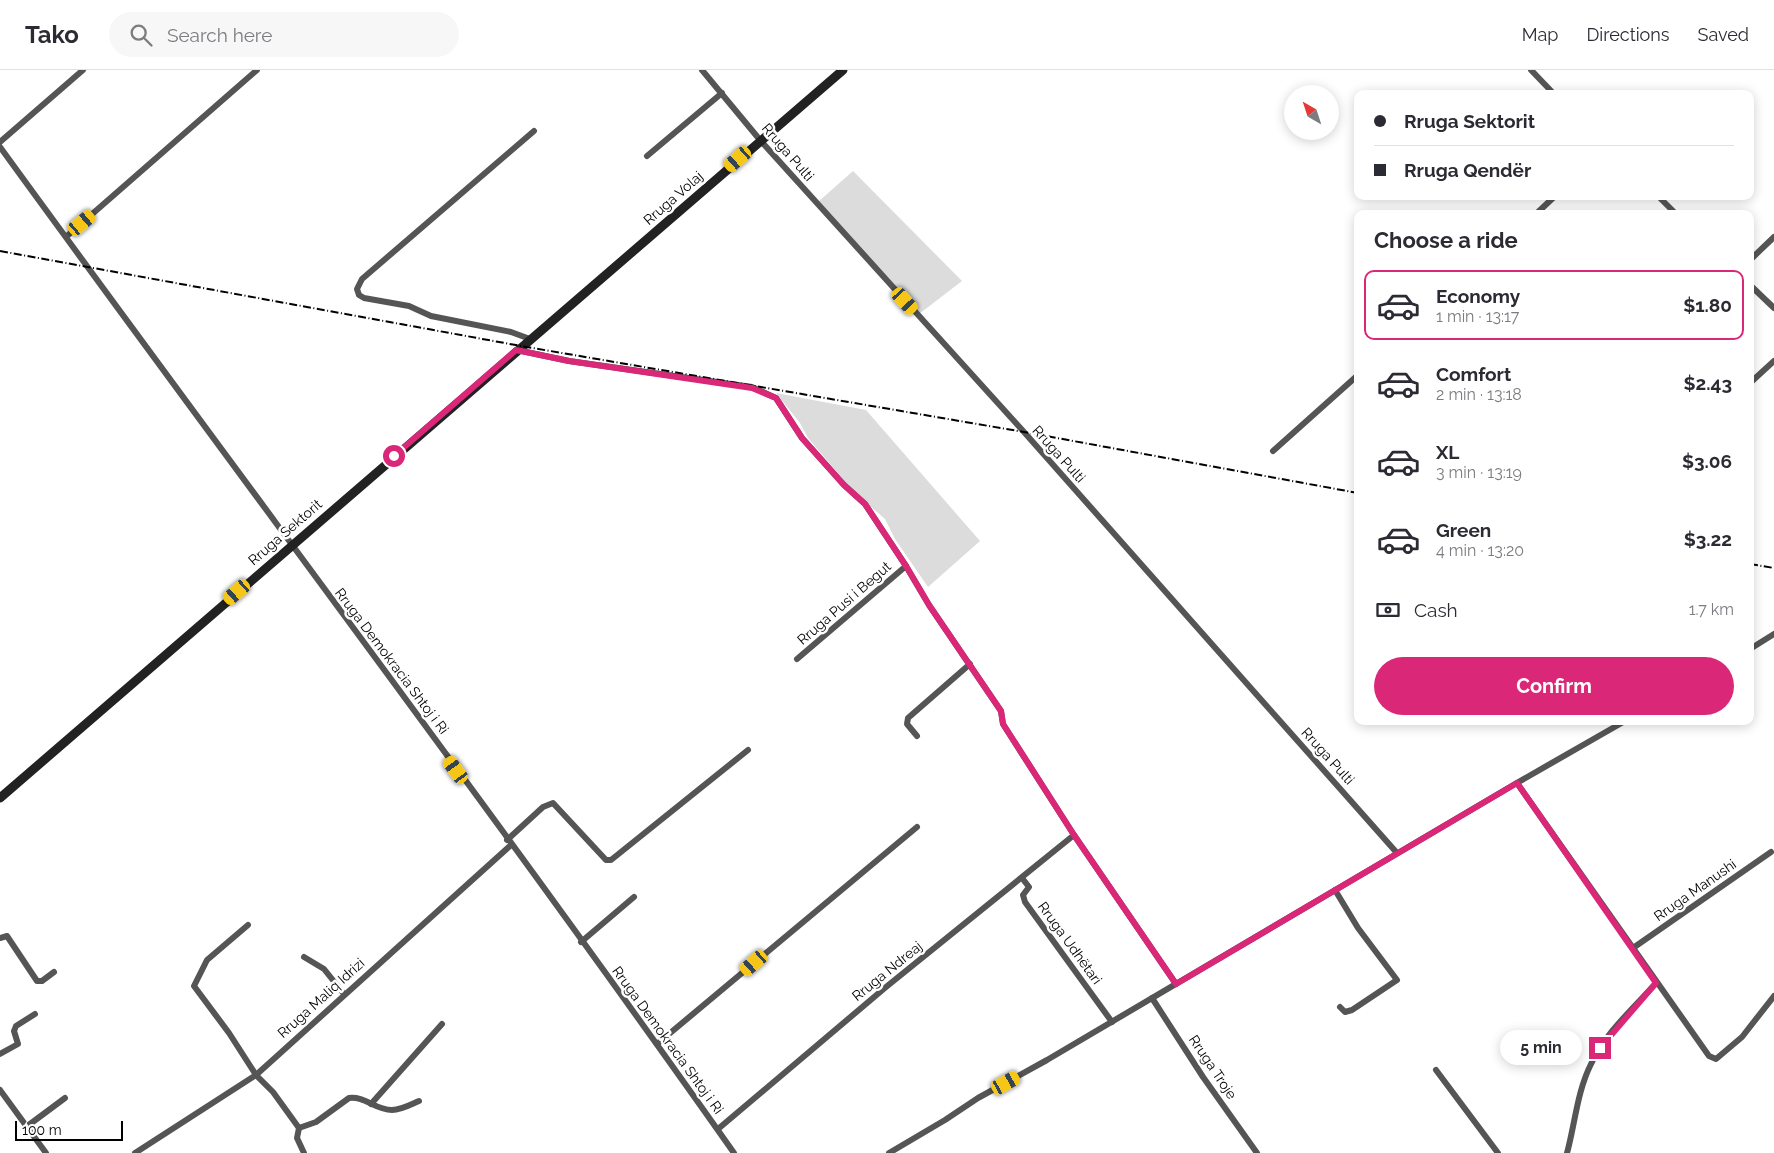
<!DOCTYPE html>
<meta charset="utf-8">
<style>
:root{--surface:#fff;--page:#f7f7f7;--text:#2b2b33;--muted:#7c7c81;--line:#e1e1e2;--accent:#db2777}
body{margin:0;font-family:Raleway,sans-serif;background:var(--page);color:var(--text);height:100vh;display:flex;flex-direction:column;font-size:19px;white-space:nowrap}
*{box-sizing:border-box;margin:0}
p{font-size:16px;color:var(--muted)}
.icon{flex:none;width:28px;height:28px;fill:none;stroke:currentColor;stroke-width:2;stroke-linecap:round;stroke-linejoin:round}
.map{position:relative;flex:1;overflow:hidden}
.drawer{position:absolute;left:1354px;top:140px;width:400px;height:515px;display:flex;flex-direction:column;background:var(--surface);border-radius:10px;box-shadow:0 2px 12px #0003}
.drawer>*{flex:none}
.guide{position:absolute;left:1354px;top:20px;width:400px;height:110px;border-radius:10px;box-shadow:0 2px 12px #0003;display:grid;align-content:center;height:110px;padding:0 20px;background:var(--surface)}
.needle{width:32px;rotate:321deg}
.tools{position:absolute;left:1284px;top:15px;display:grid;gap:10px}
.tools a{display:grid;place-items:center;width:55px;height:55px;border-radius:50%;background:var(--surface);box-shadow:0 2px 12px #0003;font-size:25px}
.scale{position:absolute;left:15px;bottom:12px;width:108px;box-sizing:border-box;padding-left:5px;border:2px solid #000;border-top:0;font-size:14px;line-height:18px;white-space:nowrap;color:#000;-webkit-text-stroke:4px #fff;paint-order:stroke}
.end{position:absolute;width:22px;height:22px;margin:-11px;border:6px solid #db2777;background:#fff;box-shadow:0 0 0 2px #fff}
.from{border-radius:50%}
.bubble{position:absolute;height:35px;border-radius:18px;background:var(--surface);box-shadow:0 2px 12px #0003;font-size:16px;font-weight:700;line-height:35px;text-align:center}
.car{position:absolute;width:15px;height:30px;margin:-15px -8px;border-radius:6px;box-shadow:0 0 4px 1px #0007;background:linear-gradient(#f5c518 24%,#345 0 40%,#f5c518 0 76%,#345 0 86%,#f5c518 0)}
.guide b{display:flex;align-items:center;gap:18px;height:48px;font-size:19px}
.guide b+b{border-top:1px solid var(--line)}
.guide i{width:12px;height:12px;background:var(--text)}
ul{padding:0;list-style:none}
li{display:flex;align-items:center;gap:15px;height:70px;margin:0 10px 8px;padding:0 10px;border:2px solid transparent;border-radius:10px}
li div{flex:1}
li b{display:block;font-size:19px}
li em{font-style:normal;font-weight:700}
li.on{border-color:var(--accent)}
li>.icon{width:45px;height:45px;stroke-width:1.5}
h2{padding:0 20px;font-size:22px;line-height:60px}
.pay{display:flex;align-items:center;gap:12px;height:55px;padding:0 20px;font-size:19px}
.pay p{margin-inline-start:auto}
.primary-button{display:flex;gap:10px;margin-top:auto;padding:10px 20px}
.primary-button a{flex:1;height:58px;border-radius:30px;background:var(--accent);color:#fff;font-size:20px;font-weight:700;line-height:58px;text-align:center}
header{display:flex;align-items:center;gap:30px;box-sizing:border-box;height:70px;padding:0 25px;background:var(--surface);border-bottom:1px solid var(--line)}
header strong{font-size:24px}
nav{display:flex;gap:28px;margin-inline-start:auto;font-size:18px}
.search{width:350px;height:45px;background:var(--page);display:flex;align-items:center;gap:12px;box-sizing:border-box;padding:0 18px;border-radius:28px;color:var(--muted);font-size:19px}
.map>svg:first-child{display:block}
.green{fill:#dcdcdc}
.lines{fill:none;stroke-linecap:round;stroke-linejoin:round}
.street{stroke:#555;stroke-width:6}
.secondary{stroke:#222;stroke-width:9}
.rail{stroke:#000;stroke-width:2;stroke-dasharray:8 2.5 1 2.5;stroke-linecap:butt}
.route{stroke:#db2777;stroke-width:6}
.labels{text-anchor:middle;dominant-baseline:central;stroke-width:5;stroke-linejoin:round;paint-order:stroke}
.street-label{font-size:14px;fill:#000;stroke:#fff}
</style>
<header>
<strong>Tako</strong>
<div class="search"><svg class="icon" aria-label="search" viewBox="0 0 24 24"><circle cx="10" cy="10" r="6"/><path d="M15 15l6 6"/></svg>Search here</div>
<nav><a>Map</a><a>Directions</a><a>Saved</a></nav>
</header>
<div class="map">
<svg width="1774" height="1083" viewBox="0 0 1774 1083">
<rect width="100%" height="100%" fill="#fff"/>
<g class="green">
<path d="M 853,101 L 962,211 L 919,244 L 818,132 Z"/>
<path d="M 776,323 L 866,340 L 980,471 L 928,517 L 895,469 L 885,449 L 854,422 L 808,368 L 800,353 Z"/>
</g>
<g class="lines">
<g class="street">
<path d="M 702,0 L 760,70 L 1024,362 L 1397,783"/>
<path d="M 1531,0 L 1554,24"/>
<path d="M 0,72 L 83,0"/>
<path d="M 0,77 C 244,413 495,744 734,1083"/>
<path d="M 647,86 L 722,23"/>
<path d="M 1658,126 L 1676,144"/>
<path d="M 1536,144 L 1555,126"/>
<path d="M 67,166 L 257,0"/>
<path d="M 1750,190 L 1774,167"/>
<path d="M 1750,215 L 1774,238"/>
<path d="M 530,269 L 511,262 L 431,246 L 409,236 L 364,228 L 359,225 L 357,219 L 362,209 L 534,61"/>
<path d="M 517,280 L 569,291 L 752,317 L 776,328 L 802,368 L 844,415 L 865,434 L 906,496 L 929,535 L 1001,641 L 1003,654 L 1074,765 L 1176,914"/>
<path d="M 1750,313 L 1774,291"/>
<path d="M 1273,381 L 1358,305"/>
<path d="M 1750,579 L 1774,564"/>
<path d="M 797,589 L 906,496"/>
<path d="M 917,666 L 907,654 L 908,648 L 970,594"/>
<path d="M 1517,713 L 1709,986 L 1716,989 L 1742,967 L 1774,926"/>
<path d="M 507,770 L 543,737 L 553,733 L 606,790 L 611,790 L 748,680"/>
<path d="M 1022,808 L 1029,817 L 1023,825 L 1025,832 L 1112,952"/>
<path d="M 1335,820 L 1358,858 L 1397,910 L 1352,940 L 1345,942 L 1340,937"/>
<path d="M 248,855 L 207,890 L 194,916 L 229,963 L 256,1005 L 273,1022 L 299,1058 L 297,1068 L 304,1083"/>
<path d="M 0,868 L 7,866 L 37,911 L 42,911 L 54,902"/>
<path d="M 581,872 L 634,827"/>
<path d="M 1633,878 L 1771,782"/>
<path d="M 304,887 L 324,899 L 344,924"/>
<path d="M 1152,928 L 1203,1007 L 1257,1083"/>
<path d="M 657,974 L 917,757"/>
<path d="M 0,984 L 18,974 L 14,961 L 16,956 L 35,944"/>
<path d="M 1436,1000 L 1498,1083"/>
<path d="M 0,1020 L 46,1083"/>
<path d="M 371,1034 L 442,954"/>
<path d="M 26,1057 L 65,1028"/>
<path d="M 299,1058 L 316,1052 L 349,1028 C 365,1026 375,1040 392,1040 C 401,1040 410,1035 419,1031"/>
<path d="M 718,1059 L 886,917 L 1074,765"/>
<path d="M 135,1083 L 256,1005 L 511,775"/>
<path d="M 889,1083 L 945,1050 L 978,1028 L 1047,990 L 1515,714 L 1625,651"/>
<path d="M 1567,1083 C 1575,1054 1577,1022 1591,994 C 1605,963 1634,938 1656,913"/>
</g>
<path class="secondary" d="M 0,728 L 843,0"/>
<g class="rail">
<path d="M 0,181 L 521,276 L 1024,362 L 1358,423"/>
<path d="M 1750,494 L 1774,498"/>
</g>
</g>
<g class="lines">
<path class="route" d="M 394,386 L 516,280 L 569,291 L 752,318 L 776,328 L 802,368 L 844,415 L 865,434 L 906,496 L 929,535 L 1001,641 L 1003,654 L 1074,765 L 1176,914 L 1517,713 L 1656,913 L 1600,978"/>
</g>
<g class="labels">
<g class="street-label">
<text transform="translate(788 82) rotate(49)">Rruga Pulti</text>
<text transform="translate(673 128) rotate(-41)">Rruga Volaj</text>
<text transform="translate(1059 384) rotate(48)">Rruga Pulti</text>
<text transform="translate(285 462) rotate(-41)">Rruga Sektorit</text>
<text transform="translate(844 533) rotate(-41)">Rruga Pusi i Begut</text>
<text transform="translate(392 591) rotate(53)">Rruga Demokracia Shtoj i Ri</text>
<text transform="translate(1328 686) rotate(48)">Rruga Pulti</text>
<text transform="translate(1695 820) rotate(-35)">Rruga Manushi</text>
<text transform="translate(1070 873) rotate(54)">Rruga Udhëtari</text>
<text transform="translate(887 901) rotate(-39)">Rruga Ndreaj</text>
<text transform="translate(321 928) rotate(-42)">Rruga Maliq Idrizi</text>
<text transform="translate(668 970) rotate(54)">Rruga Demokracia Shtoj i Ri</text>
<text transform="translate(1213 997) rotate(56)">Rruga Troje</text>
</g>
</g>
</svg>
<div class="tools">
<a><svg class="needle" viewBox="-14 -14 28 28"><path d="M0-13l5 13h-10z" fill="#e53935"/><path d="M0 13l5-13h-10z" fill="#7c7c81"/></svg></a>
</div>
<div class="scale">100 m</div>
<i class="end from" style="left:394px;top:386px"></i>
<i class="end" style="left:1600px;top:978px"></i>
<div class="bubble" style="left:1500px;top:960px;width:82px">5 min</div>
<i class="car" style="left:738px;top:89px;rotate:229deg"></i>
<i class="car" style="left:82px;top:153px;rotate:50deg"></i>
<i class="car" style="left:905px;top:231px;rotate:138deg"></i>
<i class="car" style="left:237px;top:522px;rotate:229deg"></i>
<i class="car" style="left:456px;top:700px;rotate:324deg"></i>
<i class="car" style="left:754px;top:893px;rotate:229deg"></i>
<i class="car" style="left:1006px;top:1013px;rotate:61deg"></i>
<div class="guide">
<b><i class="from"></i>Rruga Sektorit</b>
<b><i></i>Rruga Qendër</b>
</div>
<section class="drawer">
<h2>Choose a ride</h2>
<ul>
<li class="on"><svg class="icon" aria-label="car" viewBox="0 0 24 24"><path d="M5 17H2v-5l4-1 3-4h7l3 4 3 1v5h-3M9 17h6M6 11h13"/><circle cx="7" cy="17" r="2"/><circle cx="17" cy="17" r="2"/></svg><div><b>Economy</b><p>1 min · 13:17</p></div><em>$1.80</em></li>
<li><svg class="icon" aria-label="car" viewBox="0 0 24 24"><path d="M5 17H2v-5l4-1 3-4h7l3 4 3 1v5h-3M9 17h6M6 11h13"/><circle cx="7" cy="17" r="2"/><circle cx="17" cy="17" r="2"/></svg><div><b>Comfort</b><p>2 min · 13:18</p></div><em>$2.43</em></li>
<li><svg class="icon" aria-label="car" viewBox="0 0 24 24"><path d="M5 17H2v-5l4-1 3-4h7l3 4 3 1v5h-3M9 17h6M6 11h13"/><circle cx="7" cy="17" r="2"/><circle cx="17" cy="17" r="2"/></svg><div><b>XL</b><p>3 min · 13:19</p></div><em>$3.06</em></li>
<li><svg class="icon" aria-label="car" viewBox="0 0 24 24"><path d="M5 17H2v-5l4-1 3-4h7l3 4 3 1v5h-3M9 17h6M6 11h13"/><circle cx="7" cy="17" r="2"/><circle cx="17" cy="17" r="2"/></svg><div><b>Green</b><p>4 min · 13:20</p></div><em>$3.22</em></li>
</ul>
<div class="pay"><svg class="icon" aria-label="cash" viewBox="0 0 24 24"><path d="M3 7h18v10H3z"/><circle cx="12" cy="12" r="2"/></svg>Cash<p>1.7 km</p></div>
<div class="primary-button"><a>Confirm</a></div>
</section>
</div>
